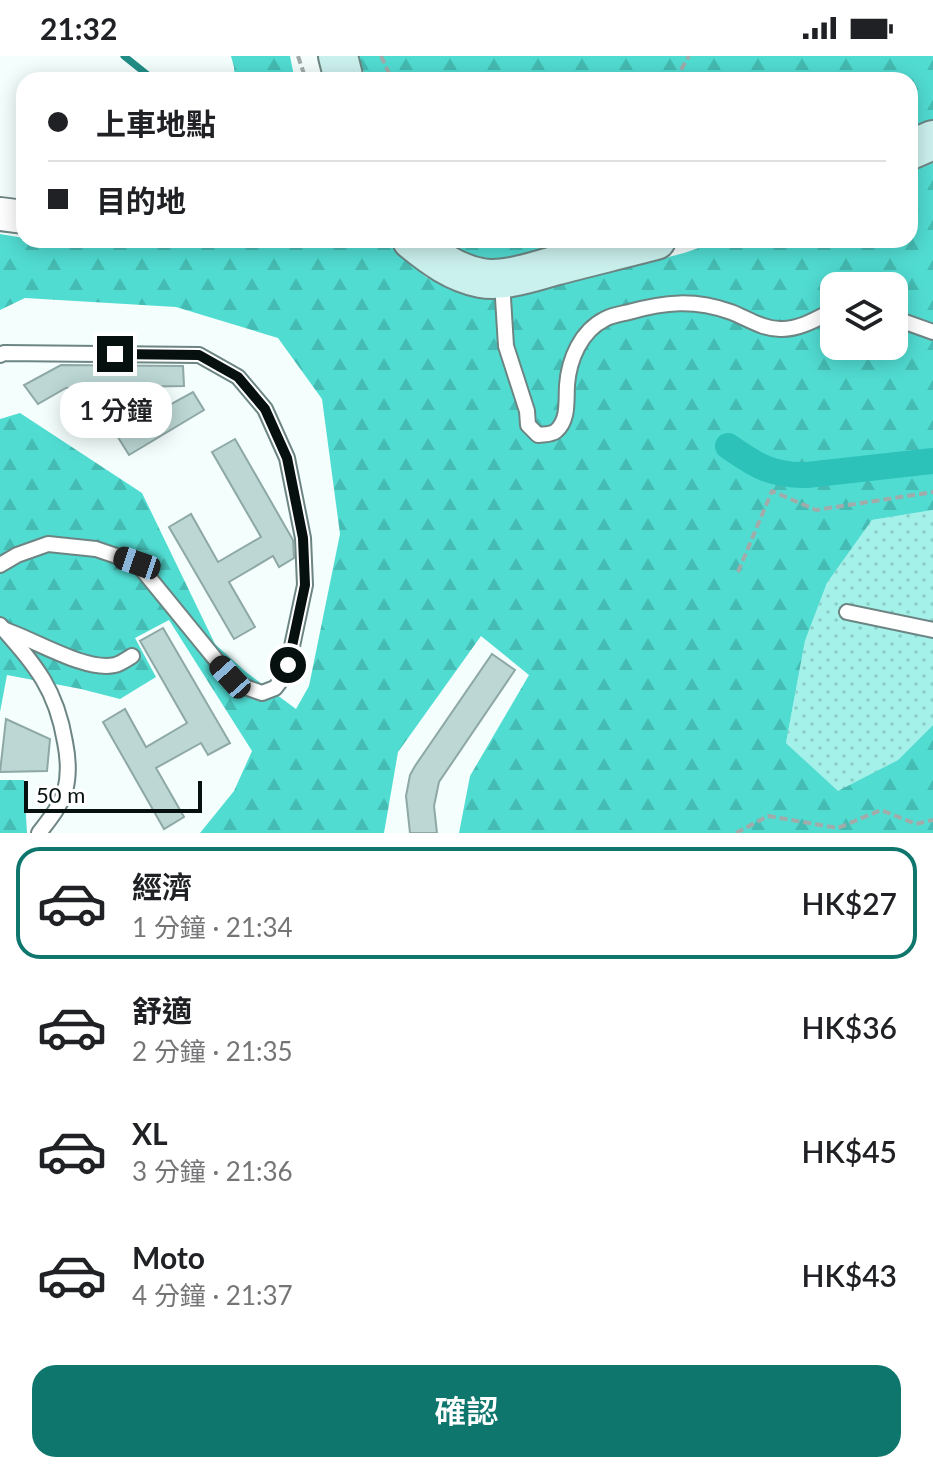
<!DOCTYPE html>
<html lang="zh-TW">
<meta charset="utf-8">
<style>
:root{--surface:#fff;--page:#f6f6f6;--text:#202124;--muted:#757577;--line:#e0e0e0;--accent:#0f766e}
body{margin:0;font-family:Lato,"Noto Sans TC",sans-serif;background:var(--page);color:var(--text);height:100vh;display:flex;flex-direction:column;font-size:30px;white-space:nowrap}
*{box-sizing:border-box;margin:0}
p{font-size:26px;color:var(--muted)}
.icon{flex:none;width:44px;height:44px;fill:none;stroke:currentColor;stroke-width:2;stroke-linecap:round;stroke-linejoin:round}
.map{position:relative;height:777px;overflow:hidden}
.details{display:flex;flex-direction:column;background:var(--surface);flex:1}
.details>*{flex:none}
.banner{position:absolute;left:16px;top:16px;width:902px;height:176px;border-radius:24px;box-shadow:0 4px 20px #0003;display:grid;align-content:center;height:176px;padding:0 32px;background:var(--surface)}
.controls{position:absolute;left:820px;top:216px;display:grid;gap:16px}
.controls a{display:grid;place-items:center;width:88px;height:88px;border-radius:16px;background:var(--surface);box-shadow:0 4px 20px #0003;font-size:40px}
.scale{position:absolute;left:24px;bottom:20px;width:178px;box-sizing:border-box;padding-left:8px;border:4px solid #06100f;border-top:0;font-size:22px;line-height:28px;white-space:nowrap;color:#06100f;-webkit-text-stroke:6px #fff;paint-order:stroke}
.end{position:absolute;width:36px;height:36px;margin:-18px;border:10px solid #06100f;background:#fff;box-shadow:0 0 0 4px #fff}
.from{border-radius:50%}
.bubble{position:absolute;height:56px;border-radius:24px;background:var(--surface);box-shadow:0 4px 20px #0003;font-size:26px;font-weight:600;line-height:56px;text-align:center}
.car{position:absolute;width:24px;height:48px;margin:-24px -12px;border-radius:10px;box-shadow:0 0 6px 2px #0007;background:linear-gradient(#222 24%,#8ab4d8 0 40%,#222 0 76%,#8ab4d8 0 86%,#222 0)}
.banner b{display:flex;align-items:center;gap:28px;height:76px;font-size:30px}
.banner b+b{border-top:2px solid var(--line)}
.banner i{width:20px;height:20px;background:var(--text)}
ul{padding:14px 0 0;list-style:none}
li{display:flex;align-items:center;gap:24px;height:112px;margin:0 16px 12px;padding:0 16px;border:4px solid transparent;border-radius:24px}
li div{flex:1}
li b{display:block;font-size:30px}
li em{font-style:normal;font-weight:600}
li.current{border-color:var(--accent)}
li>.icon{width:72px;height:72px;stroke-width:1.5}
.primary-button{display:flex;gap:16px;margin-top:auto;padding:16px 32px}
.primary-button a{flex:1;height:92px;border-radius:24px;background:var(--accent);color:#fff;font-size:32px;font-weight:600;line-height:92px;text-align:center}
.status{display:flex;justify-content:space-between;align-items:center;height:56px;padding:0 40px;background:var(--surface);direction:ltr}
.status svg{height:22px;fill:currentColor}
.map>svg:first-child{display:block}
.grass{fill:url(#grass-dots)}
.forest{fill:url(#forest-firs);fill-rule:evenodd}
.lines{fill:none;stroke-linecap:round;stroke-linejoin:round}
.stream{stroke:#218d86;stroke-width:7}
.canal{stroke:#2dc2b9;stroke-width:26}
.building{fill:#bcd7d4;stroke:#8ea8a5;stroke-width:2}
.service-casing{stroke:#6c8583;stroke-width:18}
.tertiary-casing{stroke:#6c8583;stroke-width:36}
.secondary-casing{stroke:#6c8583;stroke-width:42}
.path{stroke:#a1abaa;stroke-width:4;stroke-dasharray:8 4;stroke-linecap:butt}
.service{stroke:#fff;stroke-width:14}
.tertiary{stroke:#fff;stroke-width:32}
.secondary{stroke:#cbf1ee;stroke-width:38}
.route{stroke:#06100f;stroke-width:10}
</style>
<div class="status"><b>21:32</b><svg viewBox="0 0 49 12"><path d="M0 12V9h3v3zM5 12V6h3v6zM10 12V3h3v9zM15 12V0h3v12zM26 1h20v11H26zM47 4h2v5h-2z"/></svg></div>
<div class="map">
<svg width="933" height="777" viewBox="0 0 933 777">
<defs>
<pattern id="grass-dots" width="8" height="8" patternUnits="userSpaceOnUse" patternTransform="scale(2)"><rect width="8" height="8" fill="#a4f1ea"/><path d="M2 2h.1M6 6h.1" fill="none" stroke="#8ccec8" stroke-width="1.8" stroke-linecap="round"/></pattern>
<pattern id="forest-firs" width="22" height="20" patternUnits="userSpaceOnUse" patternTransform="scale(2)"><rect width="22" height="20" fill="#51dcd2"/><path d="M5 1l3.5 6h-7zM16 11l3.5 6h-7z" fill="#45bcb3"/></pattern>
</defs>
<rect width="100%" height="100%" fill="#f3fefd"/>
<path class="grass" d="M 933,454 L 933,669 L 898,704 L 838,736 L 786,687 L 805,585 L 827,527 L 872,464 Z"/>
<g class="forest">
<path d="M 231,0 L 290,0 L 294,20 L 291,24 L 235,24 L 234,11 Z"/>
<path d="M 357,0 L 933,0 L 933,65 L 910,74 L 910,24 L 369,24 L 358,6 Z"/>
<path d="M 933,107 L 933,454 L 872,464 L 827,527 L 805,585 L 786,687 L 838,735 L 898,704 L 933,669 L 933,777 L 459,777 L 470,720 L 529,619 L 481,580 L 398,696 L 384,777 L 200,777 L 234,735 L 252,695 L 169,564 L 135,582 L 156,621 L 120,643 L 81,633 L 7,619 L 0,656 L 0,363 L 20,357 L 142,437 L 215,588 L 246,616 L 296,653 L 309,630 L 340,478 L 322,343 L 278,282 L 176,251 L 25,242 L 0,254 L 0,178 L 24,182 L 24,184 L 64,189 L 151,190 L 172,184 L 390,184 L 404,202 L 426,221 L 451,233 L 475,240 L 506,243 L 684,197 L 722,184 L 910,184 L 910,116 ZM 834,230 L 894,230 L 894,290 L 834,290 Z"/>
<path d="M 443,184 L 576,184 L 502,203 C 481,203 459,197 443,184 Z"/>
<path d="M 0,724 L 24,724 L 27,777 L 0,777 Z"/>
</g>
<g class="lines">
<path class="stream" d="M 124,0 L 154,24"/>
<path class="canal" d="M 728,390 C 755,409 772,420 807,419 L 933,405"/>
</g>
<g class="building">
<path d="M 61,309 L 183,310 L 184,330 L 66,332 L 38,348 L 24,329 Z"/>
<path d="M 193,336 L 204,354 L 129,399 L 116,378 Z"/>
<path d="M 235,383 L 293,484 L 294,502 L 279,511 L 273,500 L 229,526 L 255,571 L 234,583 L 169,471 L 191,458 L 218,506 L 261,481 L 212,396 Z"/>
<path d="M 163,572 L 230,687 L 208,699 L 201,687 L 156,712 L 184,761 L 164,773 L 103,666 L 125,653 L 146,691 L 187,667 L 140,585 Z"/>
<path d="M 492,598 L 515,614 L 439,726 L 434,750 L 437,777 L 410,777 L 406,740 L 410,719 L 415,710 Z"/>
<path d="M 6,663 L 50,683 L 47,715 L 0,716 Z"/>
</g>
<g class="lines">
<g class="service-casing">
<g id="service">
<path d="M 502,226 L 506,290 L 527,355 L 528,369 L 538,379 C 544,378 551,379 556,375 C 569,364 566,344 567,329 C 569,303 581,275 605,263 C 612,259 621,258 629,256 C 665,246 694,243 731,256 C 747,262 764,274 782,273 C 801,273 818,262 834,254"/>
<path d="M 894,262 L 933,276"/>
<path d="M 0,299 L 4,297 L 199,299 L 238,321 L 265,353 L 287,402 L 303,482 L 305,529 L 288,609 L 282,623 L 275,632 L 262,637 L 245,631 L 230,621 L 137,507 L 96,493 L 48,488 L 17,499 L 0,509"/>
<path d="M 847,556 L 933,574"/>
<path d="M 0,569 C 35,609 56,632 65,686 C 68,701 69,720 65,735 C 60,751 49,764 39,777"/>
<path d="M 5,574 C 33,583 86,616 115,609 C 120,608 127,603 132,600"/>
</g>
</g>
<g class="tertiary-casing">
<path id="tertiary" d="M 0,158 L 24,161"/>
</g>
<g class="secondary-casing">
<g id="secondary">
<path d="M 338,0 L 344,24"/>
<path d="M 910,94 L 933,84"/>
<path d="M 412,184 C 433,201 454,217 481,222 C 504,226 532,216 554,210 C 588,201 622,193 656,184"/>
</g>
</g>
<g class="path">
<path d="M 298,0 L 306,24"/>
<path d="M 381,0 L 392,24"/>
<path d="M 675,24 L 689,0"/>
<path d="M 738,516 L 772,435 L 816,454 L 933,436"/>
<path d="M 736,777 L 768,760 L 838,772 L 881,754 L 916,768 L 933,764"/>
</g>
<use href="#service" class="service"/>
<use href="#tertiary" class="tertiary"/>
<use href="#secondary" class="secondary"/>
</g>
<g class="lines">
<path class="route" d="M 115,298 L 199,299 L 238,321 L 265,353 L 287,402 L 303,482 L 305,529 L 288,609"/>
</g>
</svg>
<div class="controls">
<a><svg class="icon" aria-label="layers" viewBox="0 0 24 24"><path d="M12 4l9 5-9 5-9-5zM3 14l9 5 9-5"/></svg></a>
</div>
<div class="scale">50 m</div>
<i class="end from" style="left:288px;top:609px"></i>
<i class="end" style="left:115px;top:298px"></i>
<div class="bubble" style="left:60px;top:326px;width:112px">1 分鐘</div>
<i class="car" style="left:137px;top:507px;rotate:289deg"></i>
<i class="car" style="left:230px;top:621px;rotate:318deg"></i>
<div class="banner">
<b><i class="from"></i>上車地點</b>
<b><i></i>目的地</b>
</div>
</div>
<section class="details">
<ul>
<li class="current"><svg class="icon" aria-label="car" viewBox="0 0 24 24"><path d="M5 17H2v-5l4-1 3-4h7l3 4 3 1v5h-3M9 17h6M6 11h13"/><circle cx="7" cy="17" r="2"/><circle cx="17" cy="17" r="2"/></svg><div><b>經濟</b><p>1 分鐘 · 21:34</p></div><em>HK$27</em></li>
<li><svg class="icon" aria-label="car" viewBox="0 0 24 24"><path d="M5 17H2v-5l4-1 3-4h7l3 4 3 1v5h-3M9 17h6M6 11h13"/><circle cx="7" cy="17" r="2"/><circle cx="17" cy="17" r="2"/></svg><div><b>舒適</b><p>2 分鐘 · 21:35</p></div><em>HK$36</em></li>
<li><svg class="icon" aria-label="car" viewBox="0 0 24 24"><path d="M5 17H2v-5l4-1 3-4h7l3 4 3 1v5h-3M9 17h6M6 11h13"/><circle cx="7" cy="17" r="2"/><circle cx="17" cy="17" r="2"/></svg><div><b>XL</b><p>3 分鐘 · 21:36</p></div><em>HK$45</em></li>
<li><svg class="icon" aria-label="car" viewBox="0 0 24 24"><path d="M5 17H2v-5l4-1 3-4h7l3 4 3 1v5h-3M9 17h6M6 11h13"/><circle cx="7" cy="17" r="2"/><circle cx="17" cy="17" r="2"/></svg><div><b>Moto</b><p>4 分鐘 · 21:37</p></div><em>HK$43</em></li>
</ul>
<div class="primary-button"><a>確認</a></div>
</section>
